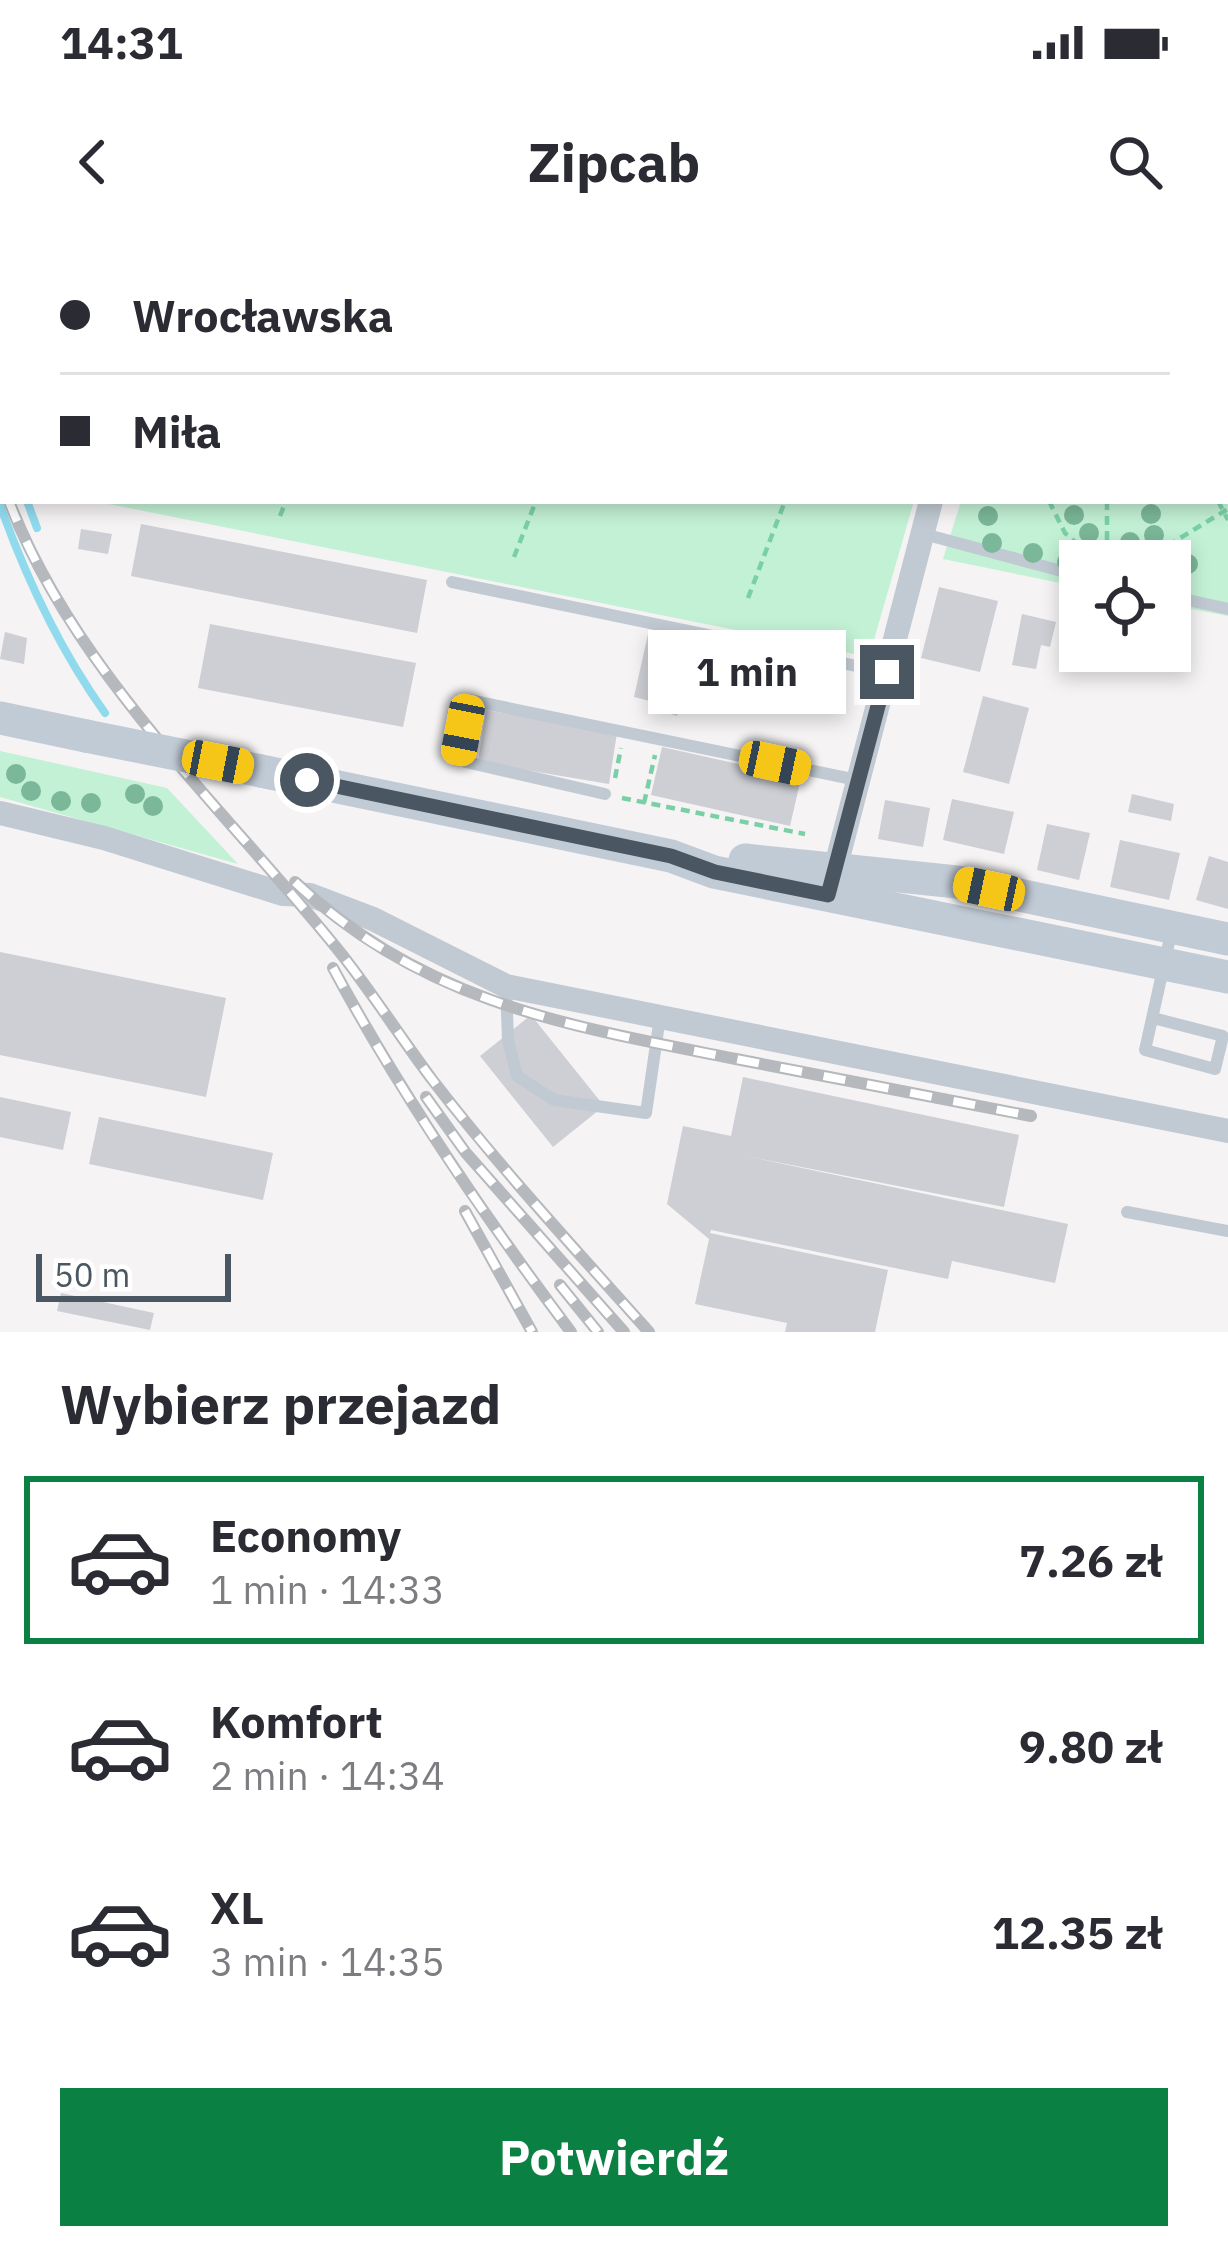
<!DOCTYPE html>
<html lang="pl">
<meta charset="utf-8">
<style>
:root{--surface:#fff;--page:#f2f2f3;--text:#2b2b33;--muted:#7c7c81;--line:#e1e1e2;--accent:#0b8043}
body{margin:0;font-family:"IBM Plex Sans",sans-serif;background:var(--page);color:var(--text);height:100vh;display:flex;flex-direction:column;font-size:45px;white-space:nowrap}
*{box-sizing:border-box;margin:0}
p{font-size:39px;color:var(--muted)}
.icon{flex:none;width:66px;height:66px;fill:none;stroke:currentColor;stroke-width:2;stroke-linecap:round;stroke-linejoin:round}
.map{position:relative;height:1092px;overflow:hidden}
.side{display:flex;flex-direction:column;background:var(--surface);flex:1}
.side>*{flex:none}
.banner{position:absolute;left:0px;top:0px;width:1230px;height:264px;box-shadow:0 6px 18px #0003;display:grid;align-content:center;height:264px;padding:0 60px;background:var(--surface)}
.fabs{position:absolute;left:1059px;top:300px;display:grid;gap:24px}
.fabs a{display:grid;place-items:center;width:132px;height:132px;border-radius:0px;background:var(--surface);box-shadow:0 6px 18px #0003;font-size:60px}
.scale{position:absolute;left:36px;bottom:30px;width:195px;box-sizing:border-box;padding-left:12px;border:6px solid #4a5661;border-top:0;font-size:33px;line-height:42px;white-space:nowrap;color:#4a5661;-webkit-text-stroke:9px #fff;paint-order:stroke}
.end{position:absolute;width:54px;height:54px;margin:-27px;border:15px solid #4a5661;background:#fff;box-shadow:0 0 0 6px #fff}
.from{border-radius:50%}
.bubble{position:absolute;height:84px;border-radius:0px;background:var(--surface);box-shadow:0 6px 18px #0003;font-size:39px;font-weight:700;line-height:84px;text-align:center}
.car{position:absolute;width:36px;height:72px;margin:-36px -18px;border-radius:15px;box-shadow:0 0 9px 3px #0007;background:linear-gradient(#f5c518 24%,#345 0 40%,#f5c518 0 76%,#345 0 86%,#f5c518 0)}
.banner b{display:flex;align-items:center;gap:42px;height:114px;font-size:45px}
.banner b+b{border-top:3px solid var(--line)}
.banner i{width:30px;height:30px;background:var(--text)}
ul{padding:0;list-style:none}
li{display:flex;align-items:center;gap:36px;height:168px;margin:0 24px 18px;padding:0 36px;border:6px solid transparent;border-radius:0px}
li div{flex:1}
li b{display:block;font-size:45px}
li em{font-style:normal;font-weight:700}
li.active{border-color:var(--accent)}
li>.icon{width:108px;height:108px;stroke-width:1.5}
h2{padding:0 60px;font-size:54px;line-height:144px}
.action{display:flex;gap:24px;margin-top:auto;padding:24px 60px}
.action a{flex:1;height:138px;border-radius:0px;background:var(--accent);color:#fff;font-size:48px;font-weight:700;line-height:138px;text-align:center}
.status{display:flex;justify-content:space-between;align-items:center;height:84px;padding:0 60px;background:var(--surface);direction:ltr}
.status svg{height:33px;fill:currentColor}
header{display:flex;justify-content:space-between;align-items:center;height:156px;padding:0 60px;background:var(--surface);font-size:54px;font-weight:700}
.map>svg:first-child{display:block}
.green{fill:#c3f1d5}
.lines{fill:none;stroke-linecap:round;stroke-linejoin:round}
.stream{stroke:#90daee;stroke-width:8}
.building{fill:#cdcfd5}
.path{stroke:#7ad0a6;stroke-width:4.5;stroke-dasharray:9 6;stroke-linecap:butt}
.lane{stroke:#c1cad2;stroke-width:12}
.street{stroke:#c1cad2;stroke-width:24}
.secondary{stroke:#c1cbd6;stroke-width:33}
.rail-casing{stroke:#b5b8bd;stroke-width:12}
.rail{stroke:#fff;stroke-width:8;stroke-dasharray:22;stroke-linecap:butt}
.secondary-bridge{stroke:#c1cbd6;stroke-width:33}
.tree{fill:#7bb799}
.route{stroke:#4a5661;stroke-width:15}
</style>
<div class="status"><b>14:31</b><svg viewBox="0 0 49 12"><path d="M0 12V9h3v3zM5 12V6h3v6zM10 12V3h3v9zM15 12V0h3v12zM26 1h20v11H26zM47 4h2v5h-2z"/></svg></div>
<header><svg class="icon" aria-label="back" viewBox="0 0 24 24"><path d="M15 5l-7 7 7 7"/></svg>Zipcab<svg class="icon" aria-label="search" viewBox="0 0 24 24"><circle cx="10" cy="10" r="6"/><path d="M15 15l6 6"/></svg></header>
<div class="map">
<svg width="1228" height="1092" viewBox="0 0 1228 1092">
<rect width="100%" height="100%" fill="#f5f3f3"/>
<g class="green">
<path d="M 0,0 L 1010,0 L 3,3 L 3,90 Z"/>
<path d="M 1228,132 L 1228,376 L 1170,365 L 1170,321 L 1080,321 L 1080,347 L 943,319 L 961,261 L 1227,261 Z"/>
<path d="M 94,261 L 914,261 L 869,417 Z"/>
<path d="M 0,511 L 167,548 L 238,624 L 0,557 Z"/>
</g>
<g class="lines">
<g class="stream">
<path d="M 0,183 L 3,197"/>
<path d="M 27,261 L 37,288"/>
<path d="M 0,265 C 26,338 60,410 105,473"/>
</g>
</g>
<g class="building">
<path d="M 141,284 L 427,340 L 417,393 L 131,336 Z"/>
<path d="M 81,289 L 112,294 L 108,314 L 78,309 Z"/>
<path d="M 939,347 L 998,361 L 980,432 L 921,418 Z"/>
<path d="M 1022,374 L 1056,382 L 1050,407 L 1041,405 L 1036,429 L 1012,425 Z"/>
<path d="M 210,384 L 416,423 L 403,487 L 198,448 Z"/>
<path d="M 5,392 L 27,398 L 24,424 L 0,419 Z"/>
<path d="M 648,394 L 673,399 L 658,463 L 634,457 Z"/>
<path d="M 686,401 L 695,403 L 677,476 L 667,473 Z"/>
<path d="M 983,456 L 1029,468 L 1009,544 L 963,532 Z"/>
<path d="M 486,470 L 617,493 L 609,544 L 478,522 Z"/>
<path d="M 662,507 L 801,538 L 790,586 L 651,555 Z"/>
<path d="M 1132,554 L 1174,564 L 1171,581 L 1128,572 Z"/>
<path d="M 952,559 L 1014,572 L 1004,614 L 943,600 Z"/>
<path d="M 885,560 L 930,568 L 923,607 L 878,599 Z"/>
<path d="M 1047,584 L 1090,593 L 1079,640 L 1037,630 Z"/>
<path d="M 1120,600 L 1180,613 L 1169,660 L 1110,647 Z"/>
<path d="M 1209,616 L 1228,622 L 1228,669 L 1196,660 Z"/>
<path d="M 0,712 L 226,758 L 206,857 L 0,815 Z"/>
<path d="M 531,775 L 604,866 L 553,907 L 480,816 Z"/>
<path d="M 743,837 L 1019,895 L 1004,967 L 746,916 L 1068,984 L 1055,1043 L 952,1021 L 948,1039 L 711,990 L 710,993 L 888,1030 L 875,1092 L 785,1092 L 787,1083 L 695,1064 L 709,999 L 667,964 L 683,886 L 731,896 Z"/>
<path d="M 0,857 L 71,872 L 63,910 L 0,897 Z"/>
<path d="M 99,877 L 273,913 L 263,960 L 89,924 Z"/>
<path d="M 61,1053 L 154,1073 L 150,1090 L 57,1071 Z"/>
</g>
<g class="lines">
<g class="path">
<path d="M 385,0 L 393,3"/>
<path d="M 1174,0 L 1176,3"/>
<path d="M 133,3 L 134,0"/>
<path d="M 636,3 L 637,0"/>
<path d="M 885,3 L 887,0"/>
<path d="M 1119,3 L 1125,0"/>
<path d="M 1227,60 L 1228,61"/>
<path d="M 1227,137 L 1228,138"/>
<path d="M 1049,261 L 1065,293 L 1097,321"/>
<path d="M 1107,261 L 1107,303 L 1113,321"/>
<path d="M 1218,261 L 1228,280"/>
<path d="M 280,276 L 286,261"/>
<path d="M 514,317 L 536,261"/>
<path d="M 1142,321 L 1228,269"/>
<path d="M 748,358 L 785,261"/>
<path d="M 615,538 L 621,508"/>
<path d="M 622,558 L 805,594"/>
<path d="M 644,563 L 655,515"/>
</g>
<g class="lane">
<path d="M 920,293 L 1080,336"/>
<path d="M 452,342 L 886,432"/>
<path d="M 1170,356 L 1228,369"/>
<path d="M 605,554 L 457,520 L 469,460 L 857,540"/>
<path d="M 506,746 L 508,800 L 517,836 L 554,860 L 646,873 L 660,777"/>
<path d="M 1153,778 L 1223,796 L 1215,829 L 1145,810 L 1172,689"/>
<path d="M 1127,972 L 1228,991"/>
</g>
<g class="street">
<path d="M 1028,3 L 1030,0"/>
<path d="M 0,573 L 104,598 L 283,654 L 310,655 L 373,679 L 506,746 L 1228,891"/>
<path d="M 832,641 L 931,261"/>
</g>
<g class="secondary">
<path d="M 0,478 L 86,496"/>
<path d="M 261,531 L 671,616 L 714,632 L 1228,737"/>
<path d="M 745,620 L 957,642 L 1228,699"/>
</g>
<g class="rail-casing">
<g id="rail">
<path d="M 0,231 L 3,241"/>
<path d="M 9,261 C 74,433 230,574 343,716 C 375,757 403,801 434,842 C 501,929 576,1010 649,1092"/>
<path d="M 295,642 C 424,763 569,786 736,819 C 834,838 933,857 1031,876"/>
<path d="M 333,728 C 402,856 484,976 571,1092"/>
<path d="M 426,857 L 466,913 L 624,1092"/>
<path d="M 465,971 L 532,1092"/>
<path d="M 560,1045 L 598,1092"/>
</g>
</g>
<use href="#rail" class="rail"/>
<path class="secondary-bridge" d="M 86,496 L 261,531"/>
</g>
<g class="tree">
<circle cx="1151" cy="274" r="10"/>
<circle cx="1074" cy="275" r="10"/>
<circle cx="988" cy="276" r="10"/>
<circle cx="1089" cy="293" r="10"/>
<circle cx="1154" cy="295" r="10"/>
<circle cx="1130" cy="302" r="10"/>
<circle cx="992" cy="303" r="10"/>
<circle cx="1033" cy="313" r="10"/>
<circle cx="1067" cy="322" r="10"/>
<circle cx="1188" cy="324" r="10"/>
<circle cx="16" cy="534" r="10"/>
<circle cx="31" cy="551" r="10"/>
<circle cx="135" cy="554" r="10"/>
<circle cx="61" cy="561" r="10"/>
<circle cx="91" cy="563" r="10"/>
<circle cx="153" cy="566" r="10"/>
</g>
<g class="lines">
<path class="route" d="M 307,540 L 671,616 L 715,632 L 828,655 L 887,432"/>
</g>
</svg>
<div class="fabs">
<a><svg class="icon" aria-label="locate" viewBox="0 0 24 24"><circle cx="12" cy="12" r="6"/><path d="M12 2v4M12 18v4M2 12h4M18 12h4"/></svg></a>
</div>
<div class="scale">50 m</div>
<i class="end from" style="left:307px;top:540px"></i>
<i class="end" style="left:887px;top:432px"></i>
<div class="bubble" style="left:648px;top:390px;width:198px">1 min</div>
<i class="car" style="left:463px;top:490px;rotate:191deg"></i>
<i class="car" style="left:218px;top:522px;rotate:101deg"></i>
<i class="car" style="left:775px;top:523px;rotate:102deg"></i>
<i class="car" style="left:989px;top:649px;rotate:282deg"></i>
<div class="banner">
<b><i class="from"></i>Wrocławska</b>
<b><i></i>Miła</b>
</div>
</div>
<section class="side">
<h2>Wybierz przejazd</h2>
<ul>
<li class="active"><svg class="icon" aria-label="car" viewBox="0 0 24 24"><path d="M5 17H2v-5l4-1 3-4h7l3 4 3 1v5h-3M9 17h6M6 11h13"/><circle cx="7" cy="17" r="2"/><circle cx="17" cy="17" r="2"/></svg><div><b>Economy</b><p>1 min · 14:33</p></div><em>7.26 zł</em></li>
<li><svg class="icon" aria-label="car" viewBox="0 0 24 24"><path d="M5 17H2v-5l4-1 3-4h7l3 4 3 1v5h-3M9 17h6M6 11h13"/><circle cx="7" cy="17" r="2"/><circle cx="17" cy="17" r="2"/></svg><div><b>Komfort</b><p>2 min · 14:34</p></div><em>9.80 zł</em></li>
<li><svg class="icon" aria-label="car" viewBox="0 0 24 24"><path d="M5 17H2v-5l4-1 3-4h7l3 4 3 1v5h-3M9 17h6M6 11h13"/><circle cx="7" cy="17" r="2"/><circle cx="17" cy="17" r="2"/></svg><div><b>XL</b><p>3 min · 14:35</p></div><em>12.35 zł</em></li>
</ul>
<div class="action"><a>Potwierdź</a></div>
</section>
